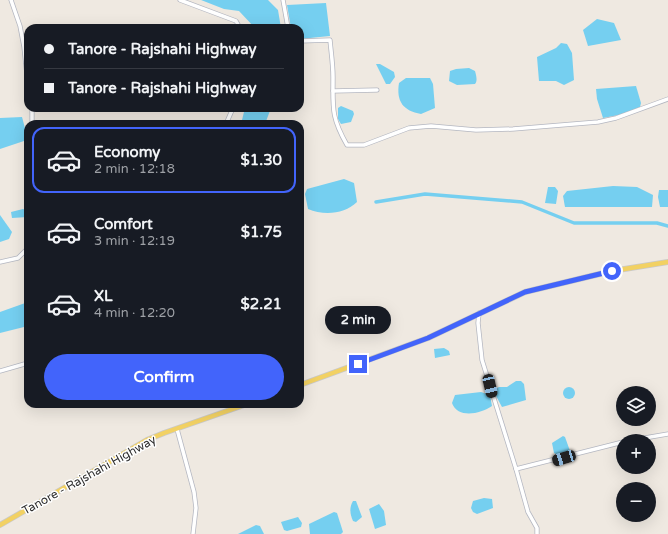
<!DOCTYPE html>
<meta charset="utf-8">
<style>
:root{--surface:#171b24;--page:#20242c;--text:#f1f3f6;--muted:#9ea1a6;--line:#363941;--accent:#4264fb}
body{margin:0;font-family:"Varela Round",sans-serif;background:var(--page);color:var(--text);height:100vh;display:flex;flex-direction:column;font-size:15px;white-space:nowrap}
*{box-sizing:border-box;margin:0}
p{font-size:13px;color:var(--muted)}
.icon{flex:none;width:22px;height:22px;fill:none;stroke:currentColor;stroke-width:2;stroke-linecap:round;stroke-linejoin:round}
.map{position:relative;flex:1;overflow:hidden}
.side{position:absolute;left:24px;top:120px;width:280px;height:288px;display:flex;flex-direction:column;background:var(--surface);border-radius:12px;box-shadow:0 4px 16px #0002}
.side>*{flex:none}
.top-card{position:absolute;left:24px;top:24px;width:280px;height:88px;border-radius:12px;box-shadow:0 4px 16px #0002;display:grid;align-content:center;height:88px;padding:0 20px;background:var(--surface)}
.tools{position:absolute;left:616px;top:386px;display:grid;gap:8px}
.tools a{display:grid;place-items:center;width:40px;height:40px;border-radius:50%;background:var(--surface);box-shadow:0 4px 16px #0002;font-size:20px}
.end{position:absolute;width:18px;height:18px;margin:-9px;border:5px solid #4264fb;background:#fff;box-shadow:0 0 0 2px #fff}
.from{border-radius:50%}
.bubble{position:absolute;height:28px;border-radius:14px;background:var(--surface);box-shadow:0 4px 16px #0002;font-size:13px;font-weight:800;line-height:28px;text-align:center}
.car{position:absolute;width:12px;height:24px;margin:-12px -6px;border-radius:5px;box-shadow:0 0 3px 1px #0007;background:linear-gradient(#222 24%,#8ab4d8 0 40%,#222 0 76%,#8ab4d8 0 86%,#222 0)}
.top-card b{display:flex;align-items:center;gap:14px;height:38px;font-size:15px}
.top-card b+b{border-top:1px solid var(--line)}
.top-card i{width:10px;height:10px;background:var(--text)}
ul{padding:7px 0 0;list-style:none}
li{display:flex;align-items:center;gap:12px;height:66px;margin:0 8px 6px;padding:0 12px;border:2px solid transparent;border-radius:12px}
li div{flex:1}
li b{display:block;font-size:15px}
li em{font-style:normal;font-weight:800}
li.on{border-color:var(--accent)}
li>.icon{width:36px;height:36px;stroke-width:1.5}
.cta{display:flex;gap:8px;margin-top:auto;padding:8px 20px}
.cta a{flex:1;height:46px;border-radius:24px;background:var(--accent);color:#fff;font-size:16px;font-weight:800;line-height:46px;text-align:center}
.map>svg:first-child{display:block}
.water{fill:#75cff0}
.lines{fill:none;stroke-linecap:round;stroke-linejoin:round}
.canal{stroke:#75cff0;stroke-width:3.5}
.minor-casing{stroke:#b4b7c1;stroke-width:5}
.major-casing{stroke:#c9c9c9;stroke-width:6}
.minor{stroke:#fff;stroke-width:3.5}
.major{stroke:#f2d163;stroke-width:4.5}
.route{stroke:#4264fb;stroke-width:5}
.labels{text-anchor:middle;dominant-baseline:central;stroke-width:3;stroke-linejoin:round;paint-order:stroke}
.street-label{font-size:12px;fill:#2e2e2e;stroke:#fff}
</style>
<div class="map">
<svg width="668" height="534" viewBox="0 0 668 534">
<rect width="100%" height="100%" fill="#efe9e1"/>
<g class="water">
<path d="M 201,0 L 268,0 L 278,10 L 281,28 L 255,28 L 239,11 L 224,9 Z"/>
<path d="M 326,3 L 330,36 L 300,39 L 300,28 L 291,28 L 287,5 Z"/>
<path d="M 597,19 L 614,23 L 621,40 L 588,46 L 583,30 Z"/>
<path d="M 561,43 L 567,44 L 572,53 L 574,80 L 564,85 L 556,81 L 539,81 L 537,57 L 556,48 Z"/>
<path d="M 376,64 L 380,64 L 394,72 L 395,77 L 390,84 L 386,84 Z"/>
<path d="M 469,68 L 475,71 C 476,75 478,81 475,84 L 457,85 L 449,81 L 450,71 L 456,69 Z"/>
<path d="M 406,78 L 430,78 L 433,84 L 435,108 L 421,114 C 403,111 396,101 399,83 Z"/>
<path d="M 636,86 L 641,103 L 640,107 L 624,114 L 603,118 L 597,99 L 596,89 Z"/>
<path d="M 341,106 L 353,111 L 354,114 L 351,122 L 341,124 L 338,119 L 338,108 Z"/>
<path d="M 245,108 L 271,108 L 265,124 L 241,124 Z"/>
<path d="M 22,117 L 26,132 L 24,141 L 0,149 L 0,118 Z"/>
<path d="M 344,179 L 354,183 L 357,202 C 345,214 324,216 308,209 L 305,194 L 307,189 Z"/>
<path d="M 613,186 L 637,187 L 653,195 L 652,207 L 565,207 L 563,196 L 567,191 Z"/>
<path d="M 548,187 L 555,187 L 558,191 L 556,204 L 545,203 Z"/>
<path d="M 659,190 L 668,190 L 668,207 L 660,207 L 658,197 Z"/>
<path d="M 23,209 L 28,211 L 28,217 L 12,218 L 11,212 Z"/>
<path d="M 0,215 L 12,232 L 9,239 L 0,242 Z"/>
<path d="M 28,302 L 28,326 L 0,333 L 0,312 Z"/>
<path d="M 444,348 L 449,351 L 450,355 L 435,358 L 434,349 Z"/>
<path d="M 516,381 L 521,381 L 524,384 L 526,400 L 502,407 L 496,396 L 495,389 L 499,387 L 507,387 Z"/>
<circle cx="569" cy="393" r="6"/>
<path d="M 481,392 L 490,395 L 492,406 C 480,414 458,419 452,403 L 455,395 Z"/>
<path d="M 563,436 L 565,437 L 570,451 L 566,456 L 560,456 L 554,453 L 552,443 Z"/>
<path d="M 484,498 L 492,499 L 493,508 L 477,514 L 473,512 L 471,508 L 473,501 Z"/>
<path d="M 353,501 L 356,501 L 362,517 L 356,522 L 353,521 C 350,514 349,508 353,501 Z"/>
<path d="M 379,504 L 384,511 L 386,525 L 375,529 L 369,509 Z"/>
<path d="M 334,512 L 337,513 L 343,532 L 341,534 L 310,534 L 309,524 Z"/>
<path d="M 298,517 L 302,523 L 301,527 L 287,531 L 284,530 L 281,522 Z"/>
<path d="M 256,525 L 260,526 L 264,534 L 238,534 Z"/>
</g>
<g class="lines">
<path class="canal" d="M 376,202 L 425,194 L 522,202 L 574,223 L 657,223 L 668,226"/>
<g class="minor-casing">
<g id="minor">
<path d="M 11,0 L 20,26 L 24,47 L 28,85"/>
<path d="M 180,0 L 236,21 L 240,28"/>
<path d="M 283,0 L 288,28"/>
<path d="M 300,41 L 330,40 C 331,52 333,64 333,77 C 333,108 331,117 347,145 L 364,145 L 409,128 L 431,126 L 476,130 L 513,129 L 598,122 L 616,118 L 668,99"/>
<path d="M 333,91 L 377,90"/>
<path d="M 32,108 L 32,124"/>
<path d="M 226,124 L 233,108"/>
<path d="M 0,262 L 18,258 L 28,248"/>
<path d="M 479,313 L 478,323 L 482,360 L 516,469 L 623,442"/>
<path d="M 0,371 L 28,363"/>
<path d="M 177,429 L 194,492 L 196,508 L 193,534"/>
<path d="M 627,441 L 668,434"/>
<path d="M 516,469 L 528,512 L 537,528 L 537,534"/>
</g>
</g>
<g class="major-casing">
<g id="major">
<path d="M 300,385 L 428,338 L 525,292 L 612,271 L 668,262"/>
<path d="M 0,525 L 147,440 L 164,433 L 247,404"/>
</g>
</g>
<use href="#minor" class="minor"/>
<use href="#major" class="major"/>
</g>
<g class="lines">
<path class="route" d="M 358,364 L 428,338 L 525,292 L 612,271"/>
</g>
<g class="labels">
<g class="street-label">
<text transform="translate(89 475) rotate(-29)">Tanore - Rajshahi Highway</text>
</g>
</g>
</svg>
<div class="tools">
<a><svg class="icon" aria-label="layers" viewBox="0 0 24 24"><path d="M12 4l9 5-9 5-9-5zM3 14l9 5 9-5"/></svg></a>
<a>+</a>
<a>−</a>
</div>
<i class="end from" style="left:612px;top:271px"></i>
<i class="end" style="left:358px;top:364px"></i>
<div class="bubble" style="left:325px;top:306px;width:66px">2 min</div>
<i class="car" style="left:490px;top:386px;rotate:167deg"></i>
<i class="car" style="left:564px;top:458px;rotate:253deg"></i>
<div class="top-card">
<b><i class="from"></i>Tanore - Rajshahi Highway</b>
<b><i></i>Tanore - Rajshahi Highway</b>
</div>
<section class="side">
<ul>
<li class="on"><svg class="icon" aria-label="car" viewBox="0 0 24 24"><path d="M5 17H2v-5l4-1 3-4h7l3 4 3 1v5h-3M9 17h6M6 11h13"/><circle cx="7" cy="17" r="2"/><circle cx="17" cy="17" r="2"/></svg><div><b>Economy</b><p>2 min · 12:18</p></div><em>$1.30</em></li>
<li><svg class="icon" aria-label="car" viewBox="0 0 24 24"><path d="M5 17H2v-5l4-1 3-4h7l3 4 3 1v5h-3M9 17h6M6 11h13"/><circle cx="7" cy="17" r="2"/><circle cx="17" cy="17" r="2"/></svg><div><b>Comfort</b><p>3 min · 12:19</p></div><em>$1.75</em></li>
<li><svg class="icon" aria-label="car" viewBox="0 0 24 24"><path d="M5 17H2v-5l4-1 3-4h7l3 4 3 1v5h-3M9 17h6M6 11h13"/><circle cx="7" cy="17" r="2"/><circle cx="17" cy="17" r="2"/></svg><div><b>XL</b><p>4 min · 12:20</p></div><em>$2.21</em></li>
</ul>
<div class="cta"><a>Confirm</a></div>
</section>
</div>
